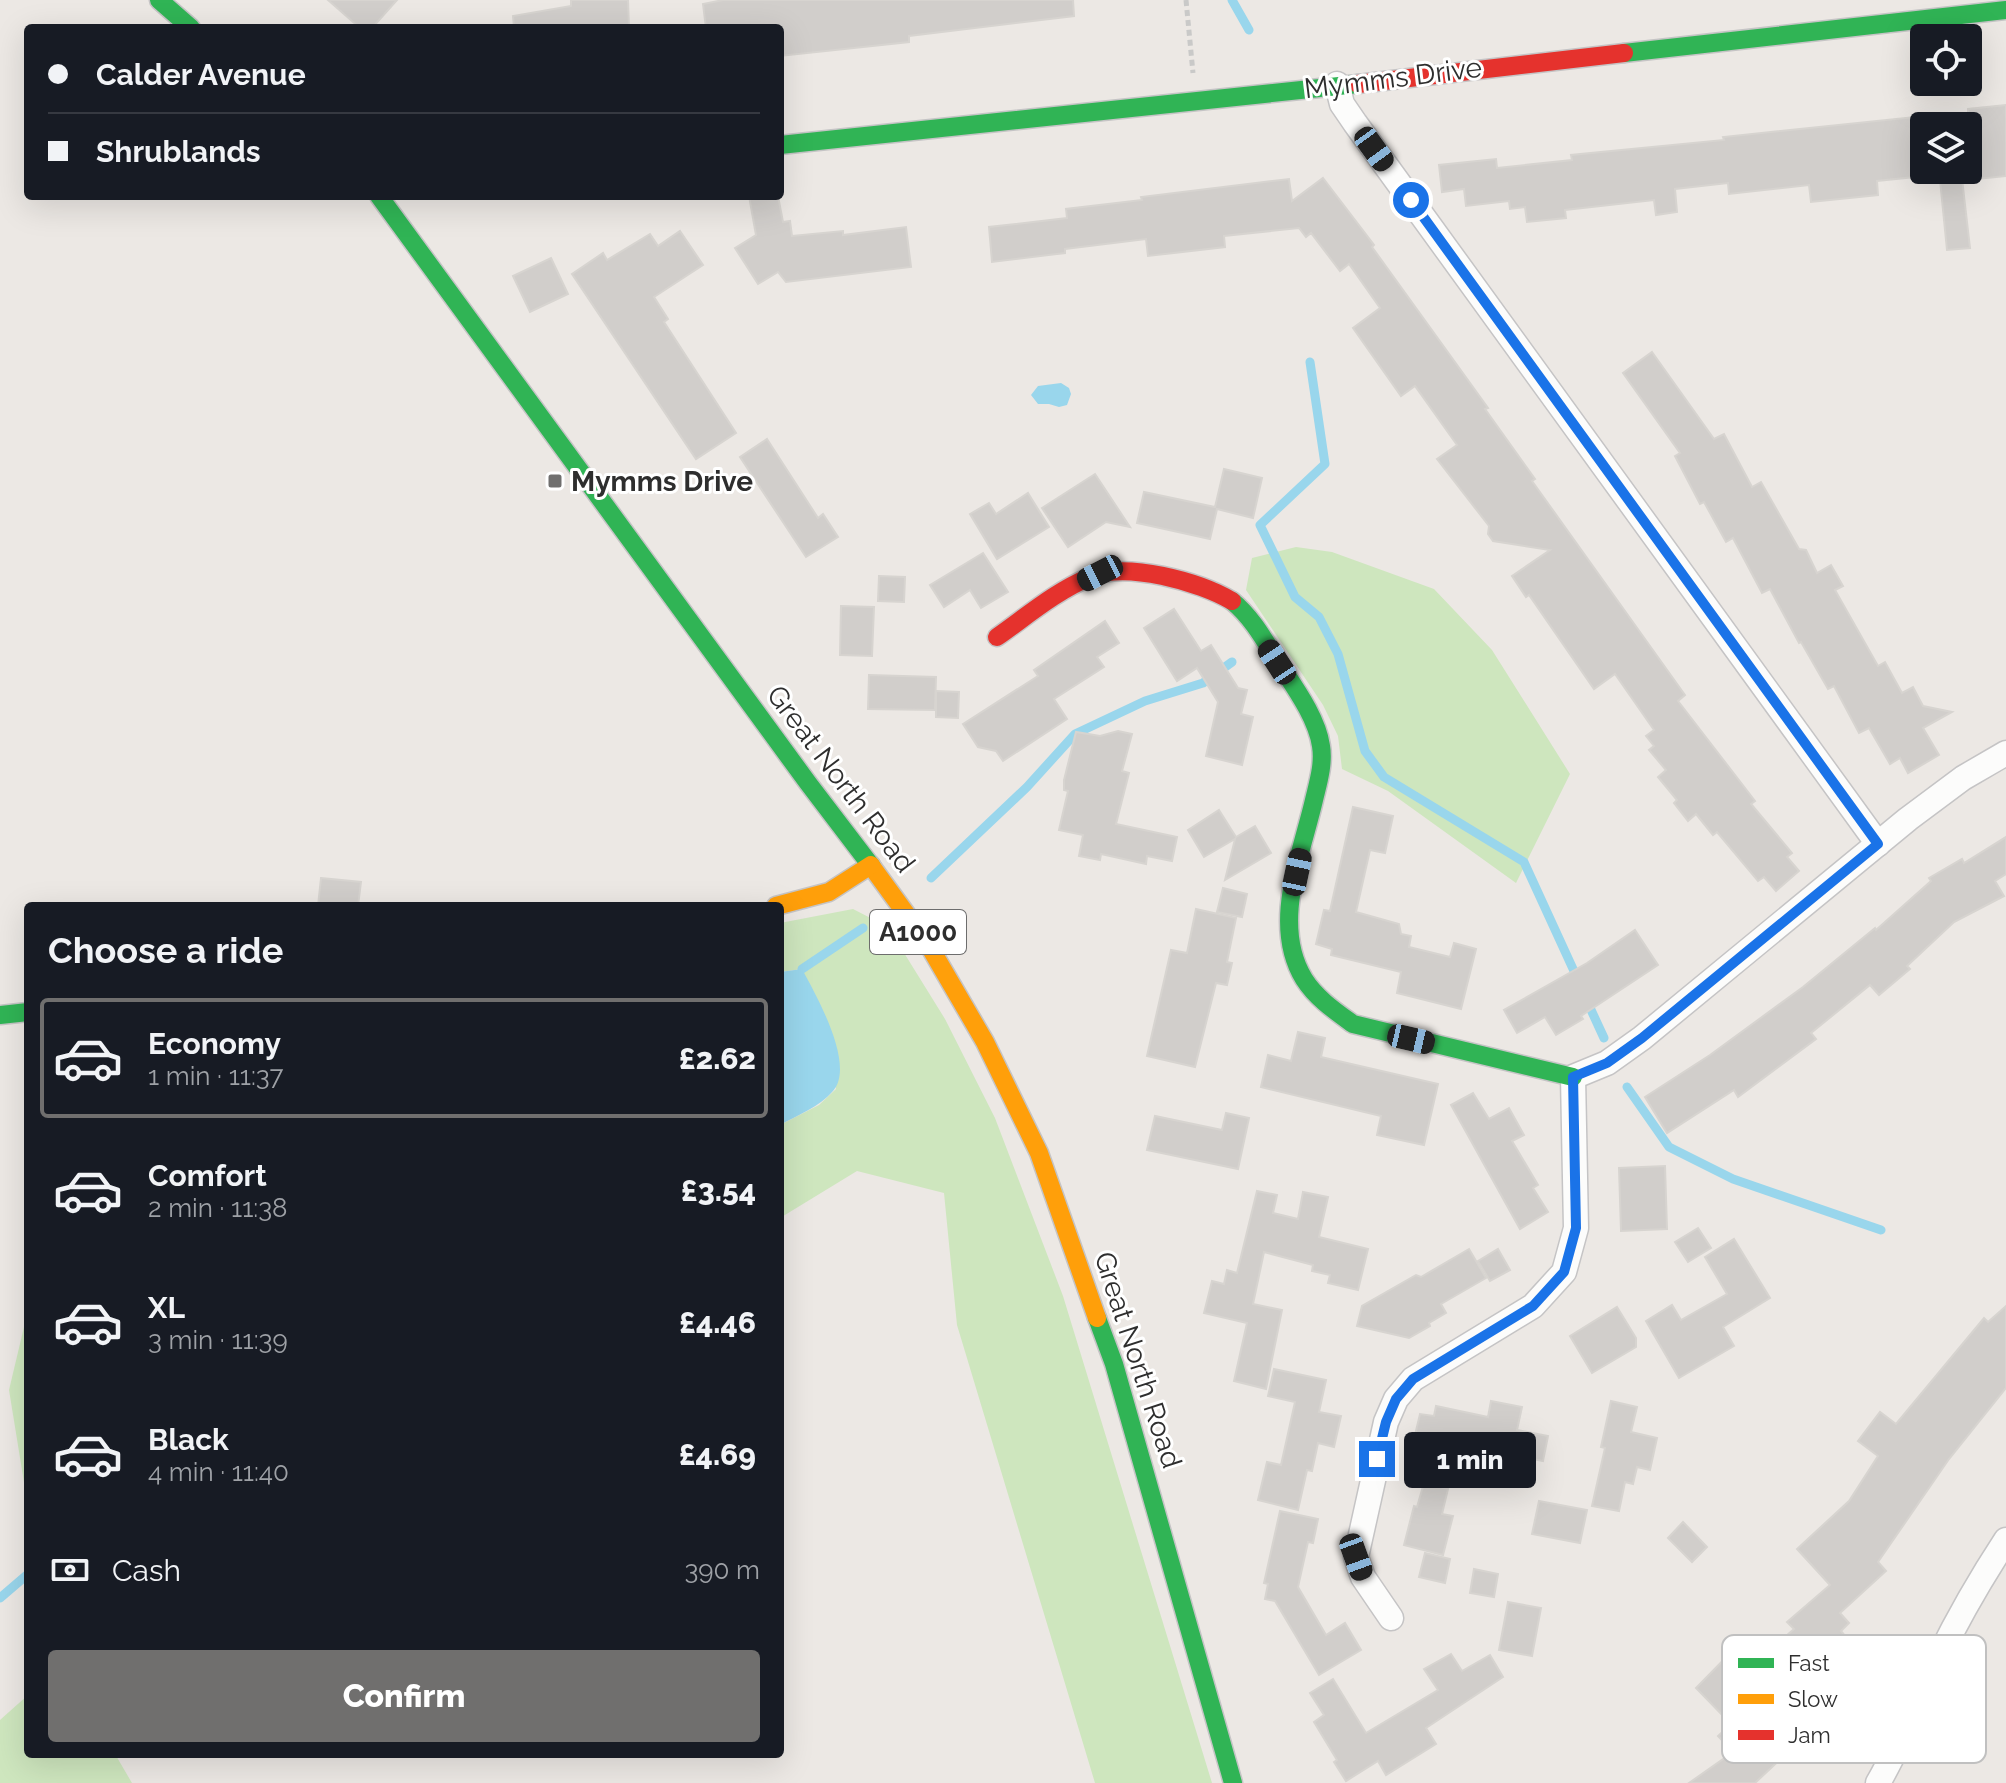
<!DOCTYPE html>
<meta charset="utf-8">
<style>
:root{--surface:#171b24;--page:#242831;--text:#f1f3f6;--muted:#9ea1a6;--line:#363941;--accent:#706f6e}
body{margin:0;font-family:Raleway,sans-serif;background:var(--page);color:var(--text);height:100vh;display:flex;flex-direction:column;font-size:30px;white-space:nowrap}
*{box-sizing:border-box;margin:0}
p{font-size:26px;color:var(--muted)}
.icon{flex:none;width:44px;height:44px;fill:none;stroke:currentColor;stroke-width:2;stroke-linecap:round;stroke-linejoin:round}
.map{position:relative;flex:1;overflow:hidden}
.details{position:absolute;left:24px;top:902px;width:760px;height:856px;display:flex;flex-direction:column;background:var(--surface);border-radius:8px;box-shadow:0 8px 32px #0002}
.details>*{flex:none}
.guide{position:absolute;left:24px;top:24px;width:760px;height:176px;border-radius:8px;box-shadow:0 8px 32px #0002;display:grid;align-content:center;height:176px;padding:0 24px;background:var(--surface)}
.tools{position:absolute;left:1910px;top:24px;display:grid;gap:16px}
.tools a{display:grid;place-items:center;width:72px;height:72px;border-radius:8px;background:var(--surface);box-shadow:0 8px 32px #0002;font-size:40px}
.end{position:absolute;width:36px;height:36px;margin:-18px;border:10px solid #1a73e8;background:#fff;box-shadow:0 0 0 4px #fff}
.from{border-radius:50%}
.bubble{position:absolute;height:56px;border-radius:8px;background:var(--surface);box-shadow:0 8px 32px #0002;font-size:26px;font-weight:800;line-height:56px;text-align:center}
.car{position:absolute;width:24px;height:48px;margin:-24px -12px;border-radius:10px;box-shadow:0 0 6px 2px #0007;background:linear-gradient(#222 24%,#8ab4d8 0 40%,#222 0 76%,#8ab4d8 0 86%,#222 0)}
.guide b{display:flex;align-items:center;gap:28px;height:76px;font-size:30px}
.guide b+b{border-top:2px solid var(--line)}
.guide i{width:20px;height:20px;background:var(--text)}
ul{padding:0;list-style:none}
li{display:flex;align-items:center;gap:24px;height:120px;margin:0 16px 12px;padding:0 8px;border:4px solid transparent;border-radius:8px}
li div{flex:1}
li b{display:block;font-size:30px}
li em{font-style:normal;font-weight:800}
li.active{border-color:var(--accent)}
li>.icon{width:72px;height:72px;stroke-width:1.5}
h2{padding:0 24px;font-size:36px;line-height:96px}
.pay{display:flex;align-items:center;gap:20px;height:88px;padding:0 24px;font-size:30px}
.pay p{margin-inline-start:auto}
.cta{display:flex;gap:16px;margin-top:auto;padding:16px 24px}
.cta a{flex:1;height:92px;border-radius:8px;background:var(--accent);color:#fff;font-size:32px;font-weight:800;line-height:92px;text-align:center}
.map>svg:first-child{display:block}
.green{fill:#cee6be}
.water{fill:#99d6ec}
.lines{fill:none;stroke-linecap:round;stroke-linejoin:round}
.stream{stroke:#99d6ec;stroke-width:9}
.building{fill:#d1cecb;stroke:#d7d4d0;stroke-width:2}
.street-casing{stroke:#c5c4c5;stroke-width:27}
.fast-casing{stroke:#c5c4c5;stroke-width:21}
.slow-casing{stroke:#c5c4c5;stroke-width:21}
.jam-casing{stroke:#c5c4c5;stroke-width:21}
.path{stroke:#c9c9c8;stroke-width:5;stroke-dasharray:6 4;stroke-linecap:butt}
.street{stroke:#fcfcfb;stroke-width:24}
.fast{stroke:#30b455;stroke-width:18}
.slow{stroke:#ff9f0a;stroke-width:18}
.jam{stroke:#e5322d;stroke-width:18}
.route{stroke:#1a73e8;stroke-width:10}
.poi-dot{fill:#706f6e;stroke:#fff;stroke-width:3}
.labels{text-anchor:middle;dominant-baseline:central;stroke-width:6;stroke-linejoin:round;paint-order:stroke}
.shield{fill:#fff;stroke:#6d6d6d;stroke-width:2}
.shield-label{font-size:26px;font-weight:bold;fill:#2e2e2e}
.street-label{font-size:28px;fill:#2e2e2e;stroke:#fff}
.poi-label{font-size:28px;font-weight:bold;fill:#2e2e2e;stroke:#fff;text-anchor:start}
.key{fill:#fff;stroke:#c0c0c0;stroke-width:2}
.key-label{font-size:22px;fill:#2e2e2e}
</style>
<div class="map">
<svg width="2006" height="1783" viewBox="0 0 2006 1783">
<rect width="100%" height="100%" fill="#ece8e4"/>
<g class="green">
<path d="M 1296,547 L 1332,552 L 1434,589 L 1492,650 L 1570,774 L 1516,883 L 1388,791 L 1342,769 L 1338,736 L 1323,705 L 1246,590 L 1252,558 Z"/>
<path d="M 853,909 L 888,927 L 945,1019 L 995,1118 L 1063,1296 L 1212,1783 L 1095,1783 L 957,1325 L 944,1193 L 857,1171 L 780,1218 L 780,1125 L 819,1105 L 836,1089 L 802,969 L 780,972 L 780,923 Z"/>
<path d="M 28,1310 L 28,1507 L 9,1390 Z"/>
<path d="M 28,1695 L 28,1754 L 115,1754 L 132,1783 L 0,1783 L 0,1720 Z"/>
</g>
<g class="water">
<path d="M 1061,383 L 1069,388 L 1071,394 L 1067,405 L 1059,407 L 1049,404 L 1038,404 L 1031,395 L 1038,386 Z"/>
<path d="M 802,969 C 816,995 856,1065 833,1091 C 819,1107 798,1115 780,1125 L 780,972 Z"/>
</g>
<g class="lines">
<g class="stream">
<path d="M 1232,0 L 1249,30"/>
<path d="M 1310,362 L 1325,464 L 1260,525 L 1295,597 L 1319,617 L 1338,654 L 1365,751 L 1384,777 L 1524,862 L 1579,982"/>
<path d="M 931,878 L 1027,787 L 1075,734 L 1145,701 L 1203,683 L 1232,662"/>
<path d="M 802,969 L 863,928"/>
<path d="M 1586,999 L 1604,1038"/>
<path d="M 1627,1087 L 1669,1147 L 1733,1179 L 1881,1230"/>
<path d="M 0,1598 L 28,1574"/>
</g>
</g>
<g class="building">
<path d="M 328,0 L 397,0 L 372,28 L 360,28 Z"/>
<path d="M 571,0 L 628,0 L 629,28 L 514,28 L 513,16 L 571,6 Z"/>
<path d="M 723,0 L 1073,0 L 1074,16 L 909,36 L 909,42 L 780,56 L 780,28 L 706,28 L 703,4 Z"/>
<path d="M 2006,105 L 2006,176 L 1968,180 L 1968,109 Z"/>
<path d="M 1924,116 L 1924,176 L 1877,181 L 1878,195 L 1811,202 L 1809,185 L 1729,194 L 1728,183 L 1675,189 L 1677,212 L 1656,215 L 1654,200 L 1565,210 L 1566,218 L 1527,222 L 1525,207 L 1510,209 L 1509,201 L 1466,206 L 1464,189 L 1442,192 L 1439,165 L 1496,159 L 1497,168 L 1572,160 L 1571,155 L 1724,140 L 1723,137 Z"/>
<path d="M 1939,170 L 1961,170 L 1970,248 L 1947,250 Z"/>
<path d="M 1323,178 L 1374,245 L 1372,247 L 1488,408 L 1485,409 L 1535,479 L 1532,481 L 1685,695 L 1678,701 L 1755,801 L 1751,804 L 1792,853 L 1787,857 L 1799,871 L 1776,891 L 1764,877 L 1758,881 L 1717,832 L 1713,835 L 1696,814 L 1688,821 L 1674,803 L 1677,800 L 1658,777 L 1666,770 L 1649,750 L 1654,746 L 1646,736 L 1654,730 L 1615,674 L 1594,689 L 1529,595 L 1526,597 L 1512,576 L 1550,550 L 1493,541 L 1488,534 L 1489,526 L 1437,459 L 1457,445 L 1415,386 L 1401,396 L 1353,328 L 1380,308 L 1349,264 L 1340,271 L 1311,233 L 1306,237 L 1299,228 L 1224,236 L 1225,247 L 1148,256 L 1146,239 L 1065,249 L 1065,253 L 992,262 L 989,227 L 1067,218 L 1066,209 L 1142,200 L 1141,197 L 1289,179 L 1292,201 Z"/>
<path d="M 749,196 L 778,196 L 783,222 L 790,221 L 792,236 L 843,231 L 843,235 L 906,227 L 911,267 L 786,282 L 778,272 L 758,284 L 735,248 L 756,235 Z"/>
<path d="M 680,231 L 703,265 L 654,297 L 668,319 L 664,322 L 736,433 L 696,459 L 572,274 L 603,253 L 607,260 L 650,234 L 658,246 Z"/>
<path d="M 551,258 L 568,294 L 530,312 L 513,276 Z"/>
<path d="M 1652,352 L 1714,439 L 1724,434 L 1752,487 L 1761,482 L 1799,549 L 1806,550 L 1817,573 L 1831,565 L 1843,586 L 1835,590 L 1878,666 L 1885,662 L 1902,693 L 1913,687 L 1923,706 L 1952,712 L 1923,728 L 1939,755 L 1908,773 L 1900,758 L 1890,764 L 1869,728 L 1859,733 L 1834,686 L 1828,689 L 1801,642 L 1799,643 L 1770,589 L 1762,593 L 1733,538 L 1726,542 L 1704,502 L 1700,504 L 1675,456 L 1680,453 L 1623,373 Z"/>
<path d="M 767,439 L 818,518 L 823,514 L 838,537 L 806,557 L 740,457 Z"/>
<path d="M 1224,469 L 1262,478 L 1253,518 L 1217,509 L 1210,539 L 1137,523 L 1144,492 L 1215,507 Z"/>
<path d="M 1095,474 L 1130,527 L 1106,522 L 1068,547 L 1042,508 Z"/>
<path d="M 1028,493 L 1049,527 L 997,559 L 970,514 L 989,503 L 996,514 Z"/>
<path d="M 983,553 L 1008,592 L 981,608 L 970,590 L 944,607 L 930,585 Z"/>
<path d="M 879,576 L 905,577 L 904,602 L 878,601 Z"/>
<path d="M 841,606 L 874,607 L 872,656 L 840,655 Z"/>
<path d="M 1174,609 L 1201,651 L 1211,645 L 1238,688 L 1247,690 L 1241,714 L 1253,717 L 1242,765 L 1206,756 L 1218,702 L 1197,668 L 1177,681 L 1144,628 Z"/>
<path d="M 1105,621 L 1119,643 L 1097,657 L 1104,667 L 1054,699 L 1067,719 L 1003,761 L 996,751 L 978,747 L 963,724 L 1038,676 L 1034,670 Z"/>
<path d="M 869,675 L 936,677 L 935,710 L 868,709 Z"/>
<path d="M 936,691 L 959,692 L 958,718 L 936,717 Z"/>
<path d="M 1118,731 L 1132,734 L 1122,771 L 1129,773 L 1116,824 L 1177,837 L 1172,861 L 1147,856 L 1146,864 L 1101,854 L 1100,860 L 1079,856 L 1083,835 L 1059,830 L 1068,791 L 1064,790 L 1064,780 L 1076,732 L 1100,736 Z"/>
<path d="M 1353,807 L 1393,816 L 1385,853 L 1370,850 L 1356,912 L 1399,924 L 1401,934 L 1411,936 L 1409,947 L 1450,957 L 1454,943 L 1476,949 L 1461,1009 L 1397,993 L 1401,972 L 1331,955 L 1332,949 L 1316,944 L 1324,910 L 1330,911 Z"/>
<path d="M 1219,810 L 1236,837 L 1255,826 L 1271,853 L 1225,880 L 1235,839 L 1204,857 L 1188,830 Z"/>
<path d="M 2006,837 L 2006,874 L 1995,881 L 2004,896 L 1954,922 L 1907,966 L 1910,969 L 1879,995 L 1870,985 L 1811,1033 L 1816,1039 L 1738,1097 L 1734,1090 L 1667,1133 L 1645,1097 L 1710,1055 L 1803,987 L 1875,928 L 1876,930 L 1931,881 L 1929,878 L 1962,859 L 1964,863 Z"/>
<path d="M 321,878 L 361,882 L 358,906 L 318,906 Z"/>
<path d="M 1223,888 L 1247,894 L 1242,917 L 1217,912 Z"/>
<path d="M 1196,909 L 1236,918 L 1227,962 L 1232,963 L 1227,985 L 1216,983 L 1195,1067 L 1147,1056 L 1171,950 L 1187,953 Z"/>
<path d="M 1635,930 L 1658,965 L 1581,1016 L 1583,1019 L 1556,1035 L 1545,1017 L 1517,1033 L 1504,1010 L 1587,963 Z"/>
<path d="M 1298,1032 L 1325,1038 L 1321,1057 L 1438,1084 L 1424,1145 L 1377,1135 L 1381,1116 L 1261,1087 L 1268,1055 L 1291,1061 Z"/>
<path d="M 1473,1093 L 1489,1119 L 1509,1108 L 1524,1135 L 1512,1141 L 1538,1185 L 1533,1188 L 1548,1212 L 1520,1229 L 1451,1105 Z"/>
<path d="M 1226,1113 L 1249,1118 L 1238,1169 L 1147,1150 L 1155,1116 L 1222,1130 Z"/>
<path d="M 1665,1166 L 1667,1229 L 1621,1231 L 1619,1168 Z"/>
<path d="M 1257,1191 L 1277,1195 L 1273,1213 L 1298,1219 L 1303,1192 L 1328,1197 L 1319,1237 L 1368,1249 L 1358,1290 L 1328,1283 L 1330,1275 L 1312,1271 L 1313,1265 L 1264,1252 L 1253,1304 L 1282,1310 L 1266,1389 L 1234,1381 L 1247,1323 L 1204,1313 L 1212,1281 L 1224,1284 L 1227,1270 L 1237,1273 Z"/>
<path d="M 1698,1228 L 1711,1248 L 1688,1262 L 1675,1242 Z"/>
<path d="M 1734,1239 L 1770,1298 L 1723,1327 L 1734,1346 L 1679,1378 L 1646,1321 L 1672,1305 L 1681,1320 L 1727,1294 L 1705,1257 Z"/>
<path d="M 1469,1249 L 1486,1278 L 1441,1304 L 1446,1313 L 1429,1323 L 1430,1326 L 1409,1338 L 1357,1326 L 1362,1306 L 1416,1275 L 1421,1277 Z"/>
<path d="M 1498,1249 L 1510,1270 L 1490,1281 L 1478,1261 Z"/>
<path d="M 2006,1306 L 2006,1388 L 1949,1459 L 1878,1562 L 1886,1571 L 1840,1613 L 1849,1623 L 1841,1631 L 1846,1637 L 1834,1647 L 1844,1658 L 1778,1721 L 1785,1728 L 1775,1738 L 1788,1752 L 1755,1783 L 1689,1783 L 1733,1752 L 1718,1736 L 1731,1724 L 1696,1688 L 1742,1641 L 1759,1660 L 1794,1629 L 1787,1622 L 1830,1585 L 1797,1549 L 1849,1501 L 1878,1456 L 1858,1441 L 1880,1412 L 1896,1424 L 1984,1318 L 1988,1322 Z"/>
<path d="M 1617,1307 L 1636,1338 L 1636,1347 L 1592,1373 L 1570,1336 Z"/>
<path d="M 1274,1369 L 1326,1380 L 1319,1412 L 1341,1416 L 1334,1447 L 1318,1443 L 1312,1471 L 1307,1470 L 1298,1510 L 1258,1500 L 1267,1462 L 1281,1465 L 1295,1402 L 1268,1396 Z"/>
<path d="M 1491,1401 L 1522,1407 L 1517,1430 L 1548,1436 L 1543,1461 L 1415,1435 L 1420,1414 L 1434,1416 L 1436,1406 L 1488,1417 Z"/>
<path d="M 1611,1401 L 1637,1407 L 1631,1432 L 1657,1438 L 1650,1470 L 1637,1467 L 1633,1484 L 1625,1482 L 1619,1511 L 1592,1506 L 1605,1448 L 1601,1447 Z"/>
<path d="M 1424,1483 L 1448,1489 L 1442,1514 L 1453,1516 L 1443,1555 L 1404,1545 L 1414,1506 L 1417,1507 Z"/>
<path d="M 1539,1501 L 1587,1510 L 1580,1543 L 1532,1534 Z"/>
<path d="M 1280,1511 L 1318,1519 L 1313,1543 L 1308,1542 L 1298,1587 L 1326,1635 L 1345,1623 L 1361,1650 L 1319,1675 L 1275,1601 L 1265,1599 L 1268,1584 L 1264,1583 Z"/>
<path d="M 1683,1522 L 1707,1547 L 1692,1562 L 1668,1538 Z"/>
<path d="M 1425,1553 L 1450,1559 L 1445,1583 L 1419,1577 Z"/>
<path d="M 1474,1569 L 1498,1574 L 1494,1597 L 1470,1593 Z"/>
<path d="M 1508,1602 L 1541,1608 L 1532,1656 L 1499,1650 Z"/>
<path d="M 1451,1654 L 1462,1671 L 1490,1655 L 1503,1677 L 1426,1728 L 1436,1744 L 1386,1775 L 1378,1761 L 1346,1781 L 1334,1762 L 1337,1760 L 1314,1722 L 1324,1715 L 1310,1693 L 1333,1679 L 1366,1733 L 1438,1690 L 1424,1669 Z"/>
</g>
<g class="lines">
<g class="street-casing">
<g id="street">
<path d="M 1337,84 L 1342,104 L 1355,123 L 1878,844"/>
<path d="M 1391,1618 L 1363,1577 L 1356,1557 L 1386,1422 L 1396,1399 L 1413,1379 L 1533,1306 L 1564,1272 L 1576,1228 L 1573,1077 L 1607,1063 L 1642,1038 L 1908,819 L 1963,778 L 2006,753"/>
<path d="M 1878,1783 C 1901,1743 1918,1701 1938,1659 C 1958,1618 1981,1578 2006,1540"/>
</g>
</g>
<g class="fast-casing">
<g id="fast">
<path d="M 159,0 L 191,28"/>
<path d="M 1624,53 L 2006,10"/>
<path d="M 780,145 L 1358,84"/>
<path d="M 379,196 L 808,783 L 872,867"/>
<path d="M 1232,601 C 1253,618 1266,643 1280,665 C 1295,688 1317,718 1321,746 C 1324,764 1318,783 1314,800 C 1301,856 1271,925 1304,979 C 1316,998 1335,1011 1353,1024 L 1573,1077"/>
<path d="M 0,1015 L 28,1012"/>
<path d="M 1097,1318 L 1114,1364 L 1233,1783"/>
</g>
</g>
<g class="slow-casing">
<g id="slow">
<path d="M 872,867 L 928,944 L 985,1042 L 1039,1153 L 1097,1318"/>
<path d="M 776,906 L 829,892 L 871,865"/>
</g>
</g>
<g class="jam-casing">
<g id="jam">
<path d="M 1358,84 L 1624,53"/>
<path d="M 997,637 C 1027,616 1056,591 1090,577 C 1126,561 1200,582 1232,601"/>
</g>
</g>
<path class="path" d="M 1186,0 L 1193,73"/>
<use href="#street" class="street"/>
<use href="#fast" class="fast"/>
<use href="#slow" class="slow"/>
<use href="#jam" class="jam"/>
</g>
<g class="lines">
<path class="route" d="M 1377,1459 L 1386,1422 L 1396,1399 L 1413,1379 L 1533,1306 L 1564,1272 L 1576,1228 L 1573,1077 L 1607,1063 L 1642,1038 L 1878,844 L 1411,200"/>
</g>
<rect class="poi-dot" x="547" y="473" width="16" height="16" rx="4"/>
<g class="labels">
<rect class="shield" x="870" y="910" width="96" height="44" rx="6"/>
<g class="shield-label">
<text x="918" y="932">A1000</text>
</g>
<g class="street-label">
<text transform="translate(1393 78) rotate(-7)">Mymms Drive</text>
<text transform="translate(841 779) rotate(53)">Great North Road</text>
<text transform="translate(1138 1360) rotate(72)">Great North Road</text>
</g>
<g class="poi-label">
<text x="571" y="481">Mymms Drive</text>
</g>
</g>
<rect x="1722" y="1635" width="264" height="128" rx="12" class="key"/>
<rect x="1738" y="1658" width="36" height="10" fill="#30b455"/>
<rect x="1738" y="1694" width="36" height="10" fill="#ff9f0a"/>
<rect x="1738" y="1730" width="36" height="10" fill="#e5322d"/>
<g class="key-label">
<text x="1788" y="1671">Fast</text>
<text x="1788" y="1707">Slow</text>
<text x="1788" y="1743">Jam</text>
</g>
</svg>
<div class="tools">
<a><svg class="icon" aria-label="locate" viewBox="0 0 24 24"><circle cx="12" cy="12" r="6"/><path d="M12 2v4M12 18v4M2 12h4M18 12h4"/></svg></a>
<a><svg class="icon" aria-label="layers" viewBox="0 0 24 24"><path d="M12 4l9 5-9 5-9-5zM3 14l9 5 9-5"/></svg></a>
</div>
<i class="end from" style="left:1411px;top:200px"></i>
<i class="end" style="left:1377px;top:1459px"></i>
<div class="bubble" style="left:1404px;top:1432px;width:132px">1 min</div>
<i class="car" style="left:1374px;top:149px;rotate:144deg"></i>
<i class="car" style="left:1100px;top:573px;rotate:243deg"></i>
<i class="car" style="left:1277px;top:662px;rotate:327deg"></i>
<i class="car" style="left:1297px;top:872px;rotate:12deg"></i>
<i class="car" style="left:1411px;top:1039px;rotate:103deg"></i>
<i class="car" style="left:1356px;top:1557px;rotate:160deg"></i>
<div class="guide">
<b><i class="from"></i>Calder Avenue</b>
<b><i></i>Shrublands</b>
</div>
<section class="details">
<h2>Choose a ride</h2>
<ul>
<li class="active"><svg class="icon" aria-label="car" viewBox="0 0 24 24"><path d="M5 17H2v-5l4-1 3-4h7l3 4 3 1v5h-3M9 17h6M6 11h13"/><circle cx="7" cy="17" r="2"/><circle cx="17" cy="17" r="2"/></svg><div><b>Economy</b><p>1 min · 11:37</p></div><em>£2.62</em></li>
<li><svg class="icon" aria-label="car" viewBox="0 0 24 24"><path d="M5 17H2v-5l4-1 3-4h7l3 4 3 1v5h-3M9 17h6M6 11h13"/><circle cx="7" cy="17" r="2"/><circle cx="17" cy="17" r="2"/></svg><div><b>Comfort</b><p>2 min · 11:38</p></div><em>£3.54</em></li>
<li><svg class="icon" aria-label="car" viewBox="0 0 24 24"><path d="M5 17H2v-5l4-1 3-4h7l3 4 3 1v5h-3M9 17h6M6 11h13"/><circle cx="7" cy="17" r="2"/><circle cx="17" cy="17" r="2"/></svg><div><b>XL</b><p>3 min · 11:39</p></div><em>£4.46</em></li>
<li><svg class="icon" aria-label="car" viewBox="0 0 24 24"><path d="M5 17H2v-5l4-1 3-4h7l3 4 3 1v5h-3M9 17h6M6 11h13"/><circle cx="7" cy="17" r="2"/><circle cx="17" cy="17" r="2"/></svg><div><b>Black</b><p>4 min · 11:40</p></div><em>£4.69</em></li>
</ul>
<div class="pay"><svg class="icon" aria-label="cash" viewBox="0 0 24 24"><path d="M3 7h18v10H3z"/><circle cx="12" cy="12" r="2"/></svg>Cash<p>390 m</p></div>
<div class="cta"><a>Confirm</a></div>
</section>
</div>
